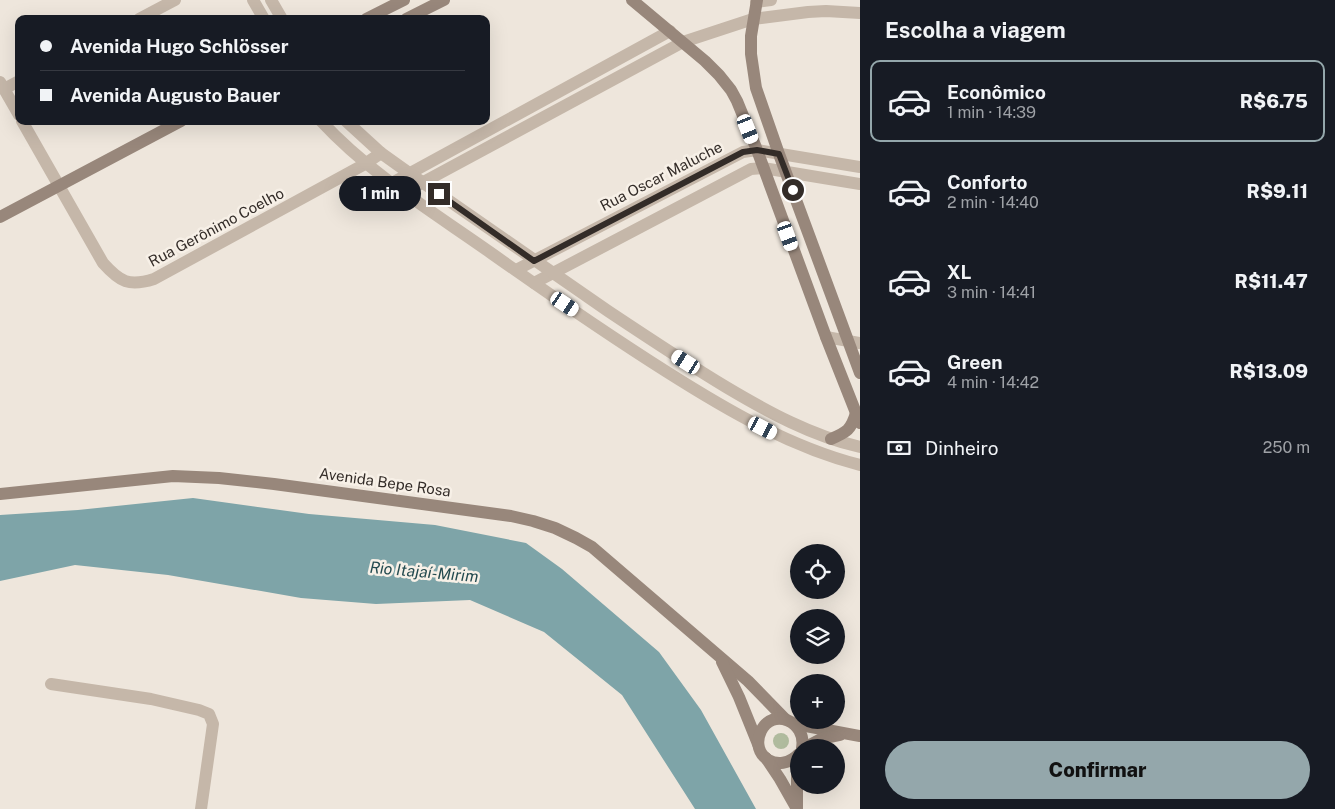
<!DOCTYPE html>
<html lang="pt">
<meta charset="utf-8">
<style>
:root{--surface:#171b24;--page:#20242c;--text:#f1f3f6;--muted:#9ea1a6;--line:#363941;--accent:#94a7ab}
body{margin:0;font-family:"Public Sans",sans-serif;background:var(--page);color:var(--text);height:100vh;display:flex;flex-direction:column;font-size:19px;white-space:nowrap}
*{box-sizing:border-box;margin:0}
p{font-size:16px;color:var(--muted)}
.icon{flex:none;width:28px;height:28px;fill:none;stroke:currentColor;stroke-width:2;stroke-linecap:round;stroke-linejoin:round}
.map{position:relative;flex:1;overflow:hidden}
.details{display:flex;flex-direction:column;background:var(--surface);width:475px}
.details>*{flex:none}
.top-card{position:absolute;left:15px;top:15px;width:475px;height:110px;border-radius:10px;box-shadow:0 5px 20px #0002;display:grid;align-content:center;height:110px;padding:0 25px;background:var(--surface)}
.controls{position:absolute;left:790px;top:544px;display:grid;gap:10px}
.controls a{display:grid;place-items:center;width:55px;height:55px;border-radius:50%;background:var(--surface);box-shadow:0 5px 20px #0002;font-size:25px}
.end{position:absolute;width:22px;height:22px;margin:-11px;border:6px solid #332c28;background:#fff;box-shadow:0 0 0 2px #fff}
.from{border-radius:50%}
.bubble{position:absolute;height:35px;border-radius:18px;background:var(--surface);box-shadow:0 5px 20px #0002;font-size:16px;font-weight:800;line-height:35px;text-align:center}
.car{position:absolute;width:15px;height:30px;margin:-15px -8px;border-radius:6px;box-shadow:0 0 4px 1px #0007;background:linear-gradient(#fff 24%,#345 0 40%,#fff 0 76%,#345 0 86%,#fff 0)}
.top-card b{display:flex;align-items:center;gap:18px;height:48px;font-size:19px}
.top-card b+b{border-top:1px solid var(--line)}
.top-card i{width:12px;height:12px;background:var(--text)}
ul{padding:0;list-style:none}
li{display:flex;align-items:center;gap:15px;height:82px;margin:0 10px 8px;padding:0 15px;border:2px solid transparent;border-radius:10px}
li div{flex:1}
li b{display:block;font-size:19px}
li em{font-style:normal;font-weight:800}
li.active{border-color:var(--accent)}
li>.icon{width:45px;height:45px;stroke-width:1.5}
h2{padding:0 25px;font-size:22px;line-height:60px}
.pay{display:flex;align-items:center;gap:12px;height:55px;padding:0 25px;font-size:19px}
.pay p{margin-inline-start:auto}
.action{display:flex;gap:10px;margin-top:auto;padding:10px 25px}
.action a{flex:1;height:58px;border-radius:30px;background:var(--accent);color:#111;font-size:20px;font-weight:800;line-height:58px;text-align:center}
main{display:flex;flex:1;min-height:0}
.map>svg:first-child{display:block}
.green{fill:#b0bb9e}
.water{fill:#7ea4a8}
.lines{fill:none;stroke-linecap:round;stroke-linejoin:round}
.minor{stroke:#c5b7a9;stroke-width:12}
.tertiary{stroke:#c5b7a9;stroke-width:12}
.secondary{stroke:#98877b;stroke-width:12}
.route{stroke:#332c28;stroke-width:6}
.labels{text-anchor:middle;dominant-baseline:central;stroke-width:5;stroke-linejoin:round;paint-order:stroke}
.street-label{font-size:15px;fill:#332c28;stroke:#f7f0e7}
.water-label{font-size:16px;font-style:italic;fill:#234a4f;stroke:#f7f0e7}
</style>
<main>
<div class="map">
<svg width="860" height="809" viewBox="0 0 860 809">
<rect width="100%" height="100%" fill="#eee6dc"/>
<circle class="green" cx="781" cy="741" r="8"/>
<path class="water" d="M 193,498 L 309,514 L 435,525 L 526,543 L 562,569 L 659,652 L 701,710 L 756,809 L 695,809 L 622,695 L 544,632 L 470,600 L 376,604 L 301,598 L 168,575 L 75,565 L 0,581 L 0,515 L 78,510 Z"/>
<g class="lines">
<g class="minor">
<path d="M 756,2 L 771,0"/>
<path d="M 139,19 L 175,0"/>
<path d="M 0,82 L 19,115"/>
<path d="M 4,89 L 19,81"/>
<path d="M 22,121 L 103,263 C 120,282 129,287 154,279 L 365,164 L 381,153"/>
<path d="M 392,183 L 670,31"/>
<path d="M 405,192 L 683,42 L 753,19 L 808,12 L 826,11 L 860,13"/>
<path d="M 516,270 L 743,152 L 757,150 L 860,167"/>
<path d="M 534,283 L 751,169 L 763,168 L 860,184"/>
<path d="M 826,337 L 860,343"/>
<path d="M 51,684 L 151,699 L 199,710 L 209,714 L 213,724 L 201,809"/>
</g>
<g class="tertiary">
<path d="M 253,0 L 264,19"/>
<path d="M 271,0 L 282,19"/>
<path d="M 321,121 C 370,174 433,212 491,253 C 549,294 607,334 667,372 C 727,410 790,447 860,465"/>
<path d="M 346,121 L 381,153 L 409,173 C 475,219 542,265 608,311 C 647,337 686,363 726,387 C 768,412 812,436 860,447"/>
</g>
<g class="secondary">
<path d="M 632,0 L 705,61 L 719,75 L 731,90 L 737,101 L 757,150 L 826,337 L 860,423"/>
<path d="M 757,0 L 751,36 L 751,54 L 756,88 L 779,154 L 860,373"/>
<path d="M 366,19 L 404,0"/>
<path d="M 406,19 L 444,0"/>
<path d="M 0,217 L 181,121"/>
<path d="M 831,439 C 847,432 851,430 856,413"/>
<path d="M 0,494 L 173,476 L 219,478 L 274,484 L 511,516 L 533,521 L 555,528 L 576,538 L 592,547 L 748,681 L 785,719"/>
<path d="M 722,662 L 739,697 L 758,744"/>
<path d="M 795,724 L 860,736"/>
<path d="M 804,748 L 821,739 L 840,735"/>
<path d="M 799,754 C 779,775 749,756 761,731 C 772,707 807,721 802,748"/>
<path d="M 766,758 L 780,779 L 797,809"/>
<path d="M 797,807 L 797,774 L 798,755"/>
</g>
</g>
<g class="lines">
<path class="route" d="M 439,194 L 534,261 L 743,152 L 757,150 L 779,154 L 793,190"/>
</g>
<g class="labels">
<g class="street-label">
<text transform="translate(661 176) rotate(-27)">Rua Oscar Maluche</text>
<text transform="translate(216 227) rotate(-28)">Rua Gerônimo Coelho</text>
<text transform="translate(385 482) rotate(8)">Avenida Bepe Rosa</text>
</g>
<g class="water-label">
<text transform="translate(424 572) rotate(5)">Rio Itajaí-Mirim</text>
</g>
</g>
</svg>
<div class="controls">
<a><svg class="icon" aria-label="locate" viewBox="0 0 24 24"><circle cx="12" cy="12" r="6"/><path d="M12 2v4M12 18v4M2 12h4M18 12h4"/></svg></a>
<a><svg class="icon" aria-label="layers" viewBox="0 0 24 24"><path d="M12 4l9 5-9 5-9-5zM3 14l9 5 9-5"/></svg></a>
<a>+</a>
<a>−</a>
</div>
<i class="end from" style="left:793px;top:190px"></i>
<i class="end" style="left:439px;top:194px"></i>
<div class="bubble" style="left:339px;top:176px;width:82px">1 min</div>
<i class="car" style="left:748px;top:129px;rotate:158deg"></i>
<i class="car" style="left:788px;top:236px;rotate:160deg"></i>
<i class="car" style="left:565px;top:304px;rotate:124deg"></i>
<i class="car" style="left:686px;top:362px;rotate:302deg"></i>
<i class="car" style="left:763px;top:428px;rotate:117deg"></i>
<div class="top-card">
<b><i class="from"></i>Avenida Hugo Schlösser</b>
<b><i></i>Avenida Augusto Bauer</b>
</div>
</div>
<section class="details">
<h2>Escolha a viagem</h2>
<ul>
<li class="active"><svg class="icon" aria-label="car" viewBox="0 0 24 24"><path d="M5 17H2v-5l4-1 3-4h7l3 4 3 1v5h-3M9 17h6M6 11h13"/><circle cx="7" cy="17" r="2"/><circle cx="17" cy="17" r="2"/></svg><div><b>Econômico</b><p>1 min · 14:39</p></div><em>R$6.75</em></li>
<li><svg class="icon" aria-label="car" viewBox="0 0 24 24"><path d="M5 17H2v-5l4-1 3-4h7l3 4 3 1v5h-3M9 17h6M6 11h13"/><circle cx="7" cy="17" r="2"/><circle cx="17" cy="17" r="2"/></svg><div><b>Conforto</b><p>2 min · 14:40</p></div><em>R$9.11</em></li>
<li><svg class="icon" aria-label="car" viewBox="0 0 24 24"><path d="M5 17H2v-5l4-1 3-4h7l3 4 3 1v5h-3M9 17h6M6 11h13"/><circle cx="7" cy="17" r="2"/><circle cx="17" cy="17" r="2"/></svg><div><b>XL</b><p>3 min · 14:41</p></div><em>R$11.47</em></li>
<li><svg class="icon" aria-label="car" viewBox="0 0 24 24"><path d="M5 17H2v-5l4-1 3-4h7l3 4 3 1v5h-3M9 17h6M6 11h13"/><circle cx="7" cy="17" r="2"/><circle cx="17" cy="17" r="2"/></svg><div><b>Green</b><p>4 min · 14:42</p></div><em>R$13.09</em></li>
</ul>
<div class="pay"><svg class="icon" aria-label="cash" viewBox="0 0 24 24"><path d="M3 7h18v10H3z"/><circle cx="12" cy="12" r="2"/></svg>Dinheiro<p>250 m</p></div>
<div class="action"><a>Confirmar</a></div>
</section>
</main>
